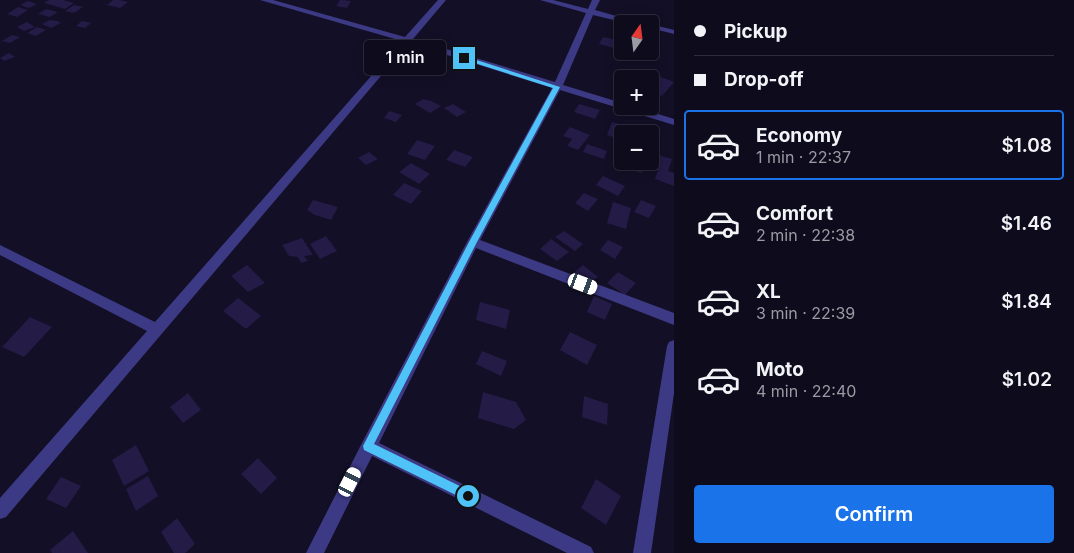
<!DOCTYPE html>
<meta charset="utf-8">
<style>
:root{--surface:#0e0b1c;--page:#1c1929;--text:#f1f3f6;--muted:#9b9ba3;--line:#2e2b3b;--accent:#1a73e8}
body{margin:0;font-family:Inter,sans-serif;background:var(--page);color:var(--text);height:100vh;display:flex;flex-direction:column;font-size:19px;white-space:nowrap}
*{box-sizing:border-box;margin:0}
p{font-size:16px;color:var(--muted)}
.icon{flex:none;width:28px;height:28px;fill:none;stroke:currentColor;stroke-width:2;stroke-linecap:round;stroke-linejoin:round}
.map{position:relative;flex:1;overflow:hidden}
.side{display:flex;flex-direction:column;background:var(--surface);width:400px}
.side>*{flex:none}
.hud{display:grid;align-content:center;height:110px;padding:0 20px;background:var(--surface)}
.needle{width:32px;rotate:14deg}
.buttons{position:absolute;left:614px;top:15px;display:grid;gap:10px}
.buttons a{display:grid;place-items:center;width:45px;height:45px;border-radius:5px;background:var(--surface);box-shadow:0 2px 12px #0003,0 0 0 1px var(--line);font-size:25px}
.end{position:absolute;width:22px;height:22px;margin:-11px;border:6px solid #4fc3f7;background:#111;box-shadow:0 0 0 2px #111}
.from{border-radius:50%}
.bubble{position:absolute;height:35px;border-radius:5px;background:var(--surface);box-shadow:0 2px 12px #0003,0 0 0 1px var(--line);font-size:16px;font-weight:600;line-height:35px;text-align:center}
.car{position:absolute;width:15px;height:30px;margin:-15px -8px;border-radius:6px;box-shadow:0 0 4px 1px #0007;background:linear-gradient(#fff 24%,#345 0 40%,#fff 0 76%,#345 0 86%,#fff 0)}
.hud b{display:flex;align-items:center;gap:18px;height:48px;font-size:19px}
.hud b+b{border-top:1px solid var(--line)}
.hud i{width:12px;height:12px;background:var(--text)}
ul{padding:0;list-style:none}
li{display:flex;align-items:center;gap:15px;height:70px;margin:0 10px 8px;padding:0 10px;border:2px solid transparent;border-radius:5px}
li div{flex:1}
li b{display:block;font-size:19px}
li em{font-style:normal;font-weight:600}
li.current{border-color:var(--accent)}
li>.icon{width:45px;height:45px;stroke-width:1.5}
.button{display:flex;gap:10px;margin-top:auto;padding:10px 20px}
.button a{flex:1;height:58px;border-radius:5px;background:var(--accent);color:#fff;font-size:20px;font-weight:600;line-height:58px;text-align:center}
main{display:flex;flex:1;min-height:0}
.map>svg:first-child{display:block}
.building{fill:#241b47}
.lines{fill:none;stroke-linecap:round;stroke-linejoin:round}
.minor{fill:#3d3a85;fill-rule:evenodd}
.route{fill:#4fc3f7}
</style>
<main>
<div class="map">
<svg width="674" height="553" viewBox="0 0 674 553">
<rect width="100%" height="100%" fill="#130f26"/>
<g class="building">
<path d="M 49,0 L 63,0 L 74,3 L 65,9 L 44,3 Z"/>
<path d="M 113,0 L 119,0 L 128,2 L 120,8 L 107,5 Z"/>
<path d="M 340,0 L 342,0 L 351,1 L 347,8 L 336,6 Z"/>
<path d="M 28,1 L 37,4 L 29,8 L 20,5 Z"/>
<path d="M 74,5 L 83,7 L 74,13 L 65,11 Z"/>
<path d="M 18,7 L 28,10 L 17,17 L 7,14 Z"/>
<path d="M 46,9 L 58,12 L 50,17 L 38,14 Z"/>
<path d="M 50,20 L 57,21 L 61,23 L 51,28 L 42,24 Z"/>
<path d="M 82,21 L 91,23 L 85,28 L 76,26 Z"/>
<path d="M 27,22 L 35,27 L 24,31 L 17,27 Z"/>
<path d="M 37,27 L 46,30 L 36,36 L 27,33 Z"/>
<path d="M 12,35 L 20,37 L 10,43 L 2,41 Z"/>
<path d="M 603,37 L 617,40 L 614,48 L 599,44 Z"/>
<path d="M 9,53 L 15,57 L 4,61 L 0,58 Z"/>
<path d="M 656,75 L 674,82 L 662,96 L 650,92 L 650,81 Z"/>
<path d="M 423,99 L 431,101 L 441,106 L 430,113 L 415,104 Z"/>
<path d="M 453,104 L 466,112 L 457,117 L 444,108 Z"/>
<path d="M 579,104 L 600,110 L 595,119 L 574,112 Z"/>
<path d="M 389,111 L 402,115 L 396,122 L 384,118 Z"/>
<path d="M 612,122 L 627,126 L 622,140 L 607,135 Z"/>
<path d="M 570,127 L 590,135 L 578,150 L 567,146 L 572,139 L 563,136 Z"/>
<path d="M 417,140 L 435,146 L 425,160 L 407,154 Z"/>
<path d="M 587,144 L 607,151 L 604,159 L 583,152 Z"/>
<path d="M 454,150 L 473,157 L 465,167 L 446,160 Z"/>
<path d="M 369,152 L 378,159 L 366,165 L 358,158 Z"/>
<path d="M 655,154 L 672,159 L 668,171 L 674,173 L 674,186 L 655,179 L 658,170 L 651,165 Z"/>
<path d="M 627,161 L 645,161 L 642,173 L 625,168 Z"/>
<path d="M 411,163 L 430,174 L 419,184 L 399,172 Z"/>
<path d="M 603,176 L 625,186 L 618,196 L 596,185 Z"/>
<path d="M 404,183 L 422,191 L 411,204 L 393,195 Z"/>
<path d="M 584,193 L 598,199 L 588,211 L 575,203 Z"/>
<path d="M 313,200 L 338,207 L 331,220 L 315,215 L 307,210 Z"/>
<path d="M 641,200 L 656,206 L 649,218 L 634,212 Z"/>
<path d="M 613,202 L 631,208 L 626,229 L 607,223 Z"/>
<path d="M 564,231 L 583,244 L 575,251 L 555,237 Z"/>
<path d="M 326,236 L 337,251 L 320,259 L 310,244 Z"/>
<path d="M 302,238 L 313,255 L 304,256 L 308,261 L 301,263 L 298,257 L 289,256 L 282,245 Z"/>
<path d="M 551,239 L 569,252 L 557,261 L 540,249 Z"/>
<path d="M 608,240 L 623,247 L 615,259 L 600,250 Z"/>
<path d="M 247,265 L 265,283 L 248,292 L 231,276 Z"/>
<path d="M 583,265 L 598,277 L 587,285 L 572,274 Z"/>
<path d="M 618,272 L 636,283 L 625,295 L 607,283 Z"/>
<path d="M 594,296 L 612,304 L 605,320 L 587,312 Z"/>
<path d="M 238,298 L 261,316 L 246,329 L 223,311 Z"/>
<path d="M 480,302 L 510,310 L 506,329 L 476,320 Z"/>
<path d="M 30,317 L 52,327 L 24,357 L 2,347 Z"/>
<path d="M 570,332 L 597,345 L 587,365 L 560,350 Z"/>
<path d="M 482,351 L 507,361 L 501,376 L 476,364 Z"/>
<path d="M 483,392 L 516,402 L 526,420 L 514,429 L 478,418 Z"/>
<path d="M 188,393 L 201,410 L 183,423 L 170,407 Z"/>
<path d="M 584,396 L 608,404 L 607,425 L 582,417 Z"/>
<path d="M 136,445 L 149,471 L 124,486 L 112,460 Z"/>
<path d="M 258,458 L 277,478 L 261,494 L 241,474 Z"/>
<path d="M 148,476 L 158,496 L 136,511 L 126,489 Z"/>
<path d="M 61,477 L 81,486 L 66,508 L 46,499 Z"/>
<path d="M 596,479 L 621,496 L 606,525 L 581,508 Z"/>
<path d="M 177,518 L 195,544 L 185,553 L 174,553 L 161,532 Z"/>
<path d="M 73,531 L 88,553 L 52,553 L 50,550 Z"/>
</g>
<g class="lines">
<g class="minor">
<path d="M 260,0 L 273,0 L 405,37 L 438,0 L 446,0 L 413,39 L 555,82 L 586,13 L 540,0 L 553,0 L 588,9 L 592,0 L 600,0 L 595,10 L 645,24 L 630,24 L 593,15 L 563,85 L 622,103 L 622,106 L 633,106 L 674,119 L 674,125 L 560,90 L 480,240 L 674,313 L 674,325 L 476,248 L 379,443 L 591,547 L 594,553 L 567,553 L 372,456 L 324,553 L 306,553 L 363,441 L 467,242 L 552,88 L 409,43 L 6,517 L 0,519 L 0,498 L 147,331 L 0,255 L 0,245 L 155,322 L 402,41 Z"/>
<path d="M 649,24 L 650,24 L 674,30 L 674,34 L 650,28 Z"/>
<path d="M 674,340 L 674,393 L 651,553 L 633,553 L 667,346 L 669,342 Z"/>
</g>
</g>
<path class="route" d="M 464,56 L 560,87 L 477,242 L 374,444 L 472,492 L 472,499 L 468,501 L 364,450 L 363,446 L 469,242 L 553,88 L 462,59 Z"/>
</svg>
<div class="buttons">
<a><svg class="needle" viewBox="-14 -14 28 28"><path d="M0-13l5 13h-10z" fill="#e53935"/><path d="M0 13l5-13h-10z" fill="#9b9ba3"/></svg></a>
<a>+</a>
<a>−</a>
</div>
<i class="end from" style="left:468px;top:496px"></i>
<i class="end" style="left:464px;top:58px"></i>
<div class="bubble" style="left:364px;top:40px;width:82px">1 min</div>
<i class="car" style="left:583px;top:284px;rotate:111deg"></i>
<i class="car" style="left:350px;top:482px;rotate:27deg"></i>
</div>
<section class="side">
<div class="hud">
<b><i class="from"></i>Pickup</b>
<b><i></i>Drop-off</b>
</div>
<ul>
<li class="current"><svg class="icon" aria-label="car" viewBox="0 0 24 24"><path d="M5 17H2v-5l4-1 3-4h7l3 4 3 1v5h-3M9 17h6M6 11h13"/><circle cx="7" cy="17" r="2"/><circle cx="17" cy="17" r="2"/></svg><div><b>Economy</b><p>1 min · 22:37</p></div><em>$1.08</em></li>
<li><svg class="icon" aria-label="car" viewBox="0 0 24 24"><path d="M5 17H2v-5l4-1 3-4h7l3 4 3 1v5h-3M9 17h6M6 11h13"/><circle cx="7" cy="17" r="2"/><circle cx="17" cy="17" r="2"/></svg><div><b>Comfort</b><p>2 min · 22:38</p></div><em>$1.46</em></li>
<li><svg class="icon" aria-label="car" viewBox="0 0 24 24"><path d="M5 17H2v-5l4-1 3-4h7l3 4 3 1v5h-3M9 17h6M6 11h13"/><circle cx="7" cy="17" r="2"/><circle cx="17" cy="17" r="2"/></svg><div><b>XL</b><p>3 min · 22:39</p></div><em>$1.84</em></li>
<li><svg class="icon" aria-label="car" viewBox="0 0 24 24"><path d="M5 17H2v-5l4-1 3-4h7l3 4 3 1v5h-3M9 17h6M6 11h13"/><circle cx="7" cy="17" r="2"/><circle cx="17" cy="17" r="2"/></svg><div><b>Moto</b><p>4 min · 22:40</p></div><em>$1.02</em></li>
</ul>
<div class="button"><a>Confirm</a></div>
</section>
</main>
